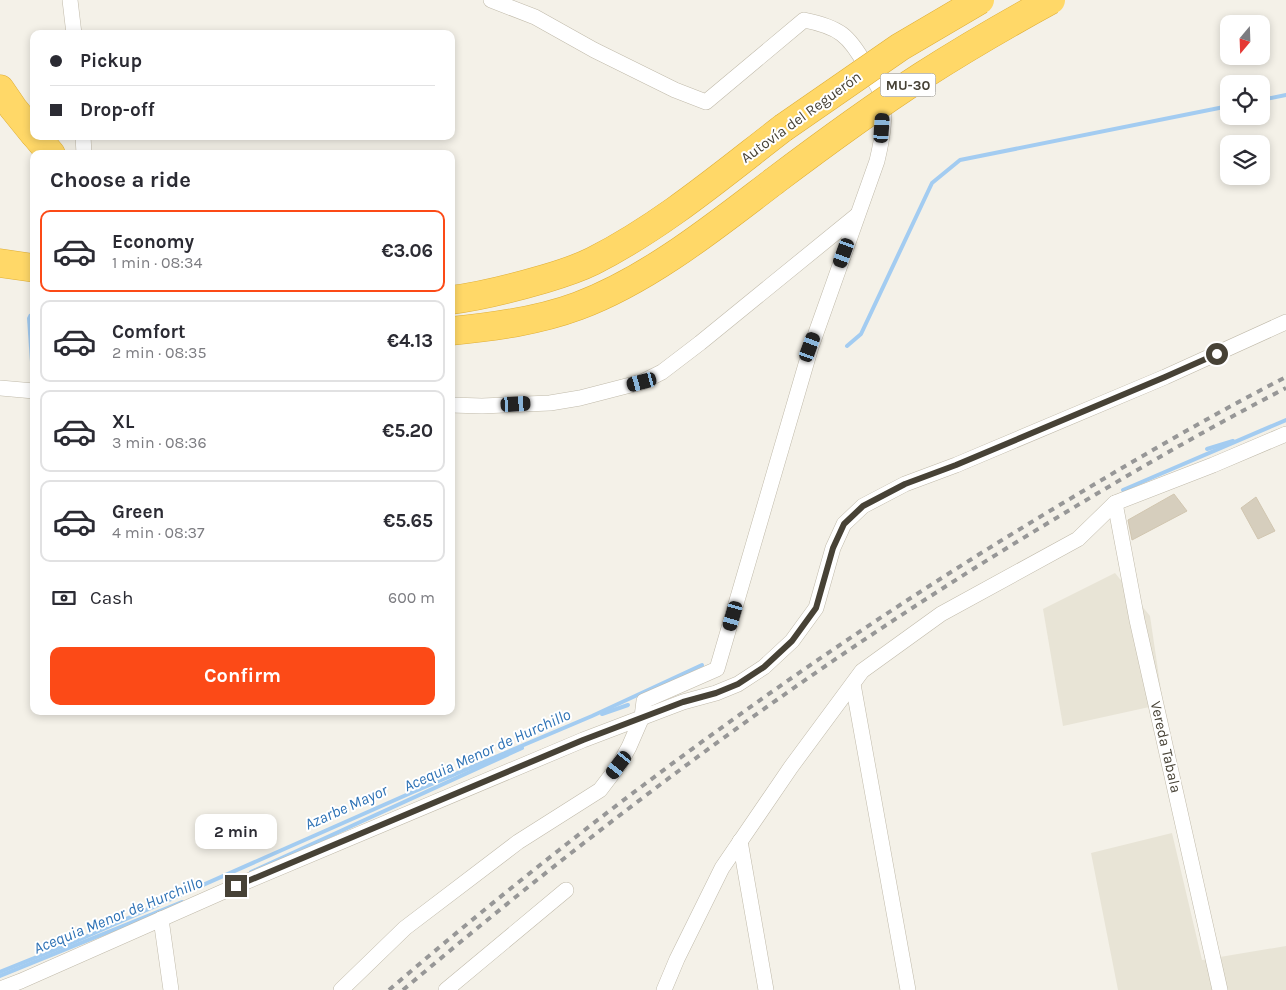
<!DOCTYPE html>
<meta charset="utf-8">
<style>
:root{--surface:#fff;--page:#f2f2f3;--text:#2b2b33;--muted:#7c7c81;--line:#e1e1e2;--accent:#fc4a17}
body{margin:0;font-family:Karla,sans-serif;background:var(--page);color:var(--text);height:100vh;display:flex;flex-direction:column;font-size:19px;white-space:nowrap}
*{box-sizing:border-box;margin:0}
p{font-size:16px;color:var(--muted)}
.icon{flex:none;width:28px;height:28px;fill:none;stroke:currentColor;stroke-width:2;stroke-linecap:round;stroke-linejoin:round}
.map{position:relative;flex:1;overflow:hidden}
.sheet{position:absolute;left:30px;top:150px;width:425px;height:565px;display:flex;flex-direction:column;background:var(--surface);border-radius:10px;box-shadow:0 2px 8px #0003}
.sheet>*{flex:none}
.hud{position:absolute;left:30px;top:30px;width:425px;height:110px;border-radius:10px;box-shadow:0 2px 8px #0003;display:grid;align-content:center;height:110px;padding:0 20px;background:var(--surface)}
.needle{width:32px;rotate:199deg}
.tools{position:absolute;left:1220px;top:15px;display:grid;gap:10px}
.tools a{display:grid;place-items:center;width:50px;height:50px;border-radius:10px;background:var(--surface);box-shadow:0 2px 8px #0003;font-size:25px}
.end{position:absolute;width:22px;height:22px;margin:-11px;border:6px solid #474236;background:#fff;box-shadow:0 0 0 2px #fff}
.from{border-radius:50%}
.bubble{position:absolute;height:35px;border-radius:10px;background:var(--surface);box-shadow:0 2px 8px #0003;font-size:16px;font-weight:700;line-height:35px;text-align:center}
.car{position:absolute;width:15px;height:30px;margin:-15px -8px;border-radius:6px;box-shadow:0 0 4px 1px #0007;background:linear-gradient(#222 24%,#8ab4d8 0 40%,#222 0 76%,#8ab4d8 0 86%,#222 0)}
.hud b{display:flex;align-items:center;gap:18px;height:48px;font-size:19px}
.hud b+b{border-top:1px solid var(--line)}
.hud i{width:12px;height:12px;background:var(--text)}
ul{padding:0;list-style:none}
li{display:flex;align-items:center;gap:15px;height:82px;margin:0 10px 8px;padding:0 10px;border:2px solid var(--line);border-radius:10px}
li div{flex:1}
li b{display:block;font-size:19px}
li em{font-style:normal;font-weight:700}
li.selected{border-color:var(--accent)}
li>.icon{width:45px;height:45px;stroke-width:1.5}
h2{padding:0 20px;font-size:22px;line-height:60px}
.pay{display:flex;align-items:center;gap:12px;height:55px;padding:0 20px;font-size:19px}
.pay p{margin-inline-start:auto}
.action{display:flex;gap:10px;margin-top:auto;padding:10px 20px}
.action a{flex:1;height:58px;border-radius:10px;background:var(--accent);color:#fff;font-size:20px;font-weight:700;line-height:58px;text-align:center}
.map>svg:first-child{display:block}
.residential{fill:#e8e4d6}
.water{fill:#a3ccf1}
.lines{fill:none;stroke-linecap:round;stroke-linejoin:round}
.stream{stroke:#a3ccf1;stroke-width:4}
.building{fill:#d6cebd;stroke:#d1c6b0}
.minor-casing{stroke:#c0baaa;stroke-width:16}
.motorway-casing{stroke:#dfae36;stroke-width:29}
.minor{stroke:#fff;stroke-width:15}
.motorway{stroke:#ffd868;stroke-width:28}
.rail{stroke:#979797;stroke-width:4;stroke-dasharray:6 6;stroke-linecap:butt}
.motorway-bridge-casing{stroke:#dfae36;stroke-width:29;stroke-linecap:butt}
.motorway-bridge{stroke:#ffd868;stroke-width:28}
.route{stroke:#474236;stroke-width:6}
.labels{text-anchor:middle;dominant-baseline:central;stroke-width:4;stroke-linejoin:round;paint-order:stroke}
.shield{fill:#fff;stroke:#7e7b72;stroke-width:1}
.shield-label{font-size:14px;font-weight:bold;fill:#474236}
.street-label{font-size:15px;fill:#474236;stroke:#fff}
.water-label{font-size:16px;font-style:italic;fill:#2e72b5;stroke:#fff}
</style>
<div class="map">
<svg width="1286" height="990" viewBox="0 0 1286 990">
<rect width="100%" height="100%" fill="#f4f1e8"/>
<g class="residential">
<path d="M 1115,573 L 1150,616 L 1163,704 L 1063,726 L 1043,609 Z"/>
<path d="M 1172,833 L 1202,960 L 1286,946 L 1286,990 L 1118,990 L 1091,853 Z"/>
</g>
<path class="water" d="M 34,313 L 34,378 L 31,377 L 27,318 L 29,314 Z"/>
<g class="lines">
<g class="stream">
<path d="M 1261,100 L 1286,95"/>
<path d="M 847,346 L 861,334 L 932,183 L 960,160 L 1229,106"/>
<path d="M 1207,449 L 1233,441"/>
<path d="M 1123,490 L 1286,420"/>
<path d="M 602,714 L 628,705"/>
<path d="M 251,872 L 522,748"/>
<path d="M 0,972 L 74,942 L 413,792 L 592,716 L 702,665"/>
<path d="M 0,976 L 182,902"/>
</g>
</g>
<g class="building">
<path d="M 1174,494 L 1187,511 L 1132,540 L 1128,520 Z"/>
<path d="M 1256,497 L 1275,531 L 1258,539 L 1241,508 Z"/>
</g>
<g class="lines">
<g class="minor-casing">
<g id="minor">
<path d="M 70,0 L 74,34"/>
<path d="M 83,136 L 84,154"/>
<path d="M 0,388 L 34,391"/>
<path d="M 451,405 L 482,406 L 550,403 L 580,398 L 642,382 L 662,372 L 700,343 L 856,216"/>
<path d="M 1115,503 L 1137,620 L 1220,990"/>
<path d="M 853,684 L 908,990"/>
<path d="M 740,841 L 766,990"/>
<path d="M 161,919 L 171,990"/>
<path d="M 0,989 L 21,981 L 236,886 L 583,740 L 683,702 L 716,693 L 738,684 L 764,667 L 792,641 L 816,608 L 833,548 L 844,524 L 863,506 L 905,484 L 956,465 L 1165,377 L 1286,322"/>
<path d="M 341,990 L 405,928 L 518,842 L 600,790 L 619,765 L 629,747 L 642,717 L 644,701 L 717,669 L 811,347 L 877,161 C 882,140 888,111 879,89 C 875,81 870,74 866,66 C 849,35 839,27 804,20 L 706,102 L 675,90 L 594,50 L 535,17 L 491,0"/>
<path d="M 446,990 L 566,890"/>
<path d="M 664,990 L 677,959 L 722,868 L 791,767 L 862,671 L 941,614 L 1078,539 L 1115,503 L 1213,465 L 1286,434"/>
</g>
</g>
<g class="motorway-casing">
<g id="motorway">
<path d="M 0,89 L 13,108 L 34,134"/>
<path d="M 36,136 L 51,154"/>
<path d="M 0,263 L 34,268"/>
<path d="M 451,300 C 483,296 513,288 544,279 C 561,274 577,269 593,261 C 662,226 722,175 783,128"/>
<path d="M 451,331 C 493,327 538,321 578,306 C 648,280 714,227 773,182"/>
</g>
</g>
<use href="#minor" class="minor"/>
<use href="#motorway" class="motorway"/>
<g class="rail">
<path d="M 389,990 C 598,810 821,648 1058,506 C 1133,461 1208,417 1286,377"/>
<path d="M 403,990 C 598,825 802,673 1020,540 C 1107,487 1195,435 1286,388"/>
</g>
<g class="motorway-bridge-casing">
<g id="motorway-bridge">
<path d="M 783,128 L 900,47 L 980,0"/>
<path d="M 773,182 C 822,145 871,109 922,76 C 964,49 1007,24 1051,0"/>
</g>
</g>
<use href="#motorway-bridge" class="motorway-bridge"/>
</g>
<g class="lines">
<path class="route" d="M 236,886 L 583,740 L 683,702 L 716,693 L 738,684 L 764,667 L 792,641 L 816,608 L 833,548 L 844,524 L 863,506 L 905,484 L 956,465 L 1165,377 L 1217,354"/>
</g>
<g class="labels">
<rect class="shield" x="880.5" y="73.5" width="55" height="23" rx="4"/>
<g class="shield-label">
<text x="908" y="85">MU-30</text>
</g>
<g class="street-label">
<text transform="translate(801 117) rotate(-36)">Autovía del Reguerón</text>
<text transform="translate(1166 747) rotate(77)">Vereda Tabala</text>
</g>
<g class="water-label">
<text transform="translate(487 750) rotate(-24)">Acequia Menor de Hurchillo</text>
<text transform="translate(346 807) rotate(-24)">Azarbe Mayor</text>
<text transform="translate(118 915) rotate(-22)">Acequia Menor de Hurchillo</text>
</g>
</g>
</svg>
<div class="tools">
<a><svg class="needle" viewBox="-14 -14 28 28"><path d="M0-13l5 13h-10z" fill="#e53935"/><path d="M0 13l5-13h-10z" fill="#7c7c81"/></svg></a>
<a><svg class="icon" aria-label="locate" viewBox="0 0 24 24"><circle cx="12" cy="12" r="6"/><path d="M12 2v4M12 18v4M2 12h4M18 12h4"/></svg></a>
<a><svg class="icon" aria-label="layers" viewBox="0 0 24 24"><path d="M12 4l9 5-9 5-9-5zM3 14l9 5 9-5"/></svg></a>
</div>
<i class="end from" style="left:1217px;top:354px"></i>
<i class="end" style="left:236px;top:886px"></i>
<div class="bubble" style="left:195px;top:814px;width:82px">2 min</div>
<i class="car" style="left:882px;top:128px;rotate:4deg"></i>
<i class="car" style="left:844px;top:253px;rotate:200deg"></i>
<i class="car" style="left:810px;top:347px;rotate:20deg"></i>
<i class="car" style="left:642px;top:382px;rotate:255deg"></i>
<i class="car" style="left:516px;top:404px;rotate:87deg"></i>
<i class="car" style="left:733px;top:616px;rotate:196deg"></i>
<i class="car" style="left:619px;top:765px;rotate:217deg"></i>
<div class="hud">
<b><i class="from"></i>Pickup</b>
<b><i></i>Drop-off</b>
</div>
<section class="sheet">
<h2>Choose a ride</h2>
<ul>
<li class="selected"><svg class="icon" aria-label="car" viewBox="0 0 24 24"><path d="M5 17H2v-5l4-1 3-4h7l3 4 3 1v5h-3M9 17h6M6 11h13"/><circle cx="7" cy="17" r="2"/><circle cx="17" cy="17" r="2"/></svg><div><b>Economy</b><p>1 min · 08:34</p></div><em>€3.06</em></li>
<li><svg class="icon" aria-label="car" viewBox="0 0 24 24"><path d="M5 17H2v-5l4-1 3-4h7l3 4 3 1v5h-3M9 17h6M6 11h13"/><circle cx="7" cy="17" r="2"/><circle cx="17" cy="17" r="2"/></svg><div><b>Comfort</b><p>2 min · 08:35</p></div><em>€4.13</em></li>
<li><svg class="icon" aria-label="car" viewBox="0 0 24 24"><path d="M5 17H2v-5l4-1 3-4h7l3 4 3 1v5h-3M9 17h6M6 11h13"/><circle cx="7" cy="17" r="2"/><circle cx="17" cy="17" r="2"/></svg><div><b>XL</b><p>3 min · 08:36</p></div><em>€5.20</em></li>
<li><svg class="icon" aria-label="car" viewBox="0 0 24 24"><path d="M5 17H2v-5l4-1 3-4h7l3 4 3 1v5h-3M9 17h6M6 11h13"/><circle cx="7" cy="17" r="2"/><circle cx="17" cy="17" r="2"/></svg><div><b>Green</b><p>4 min · 08:37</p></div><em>€5.65</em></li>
</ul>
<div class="pay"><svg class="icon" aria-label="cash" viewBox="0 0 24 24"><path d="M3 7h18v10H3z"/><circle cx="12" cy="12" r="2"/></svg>Cash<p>600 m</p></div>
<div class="action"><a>Confirm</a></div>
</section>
</div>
